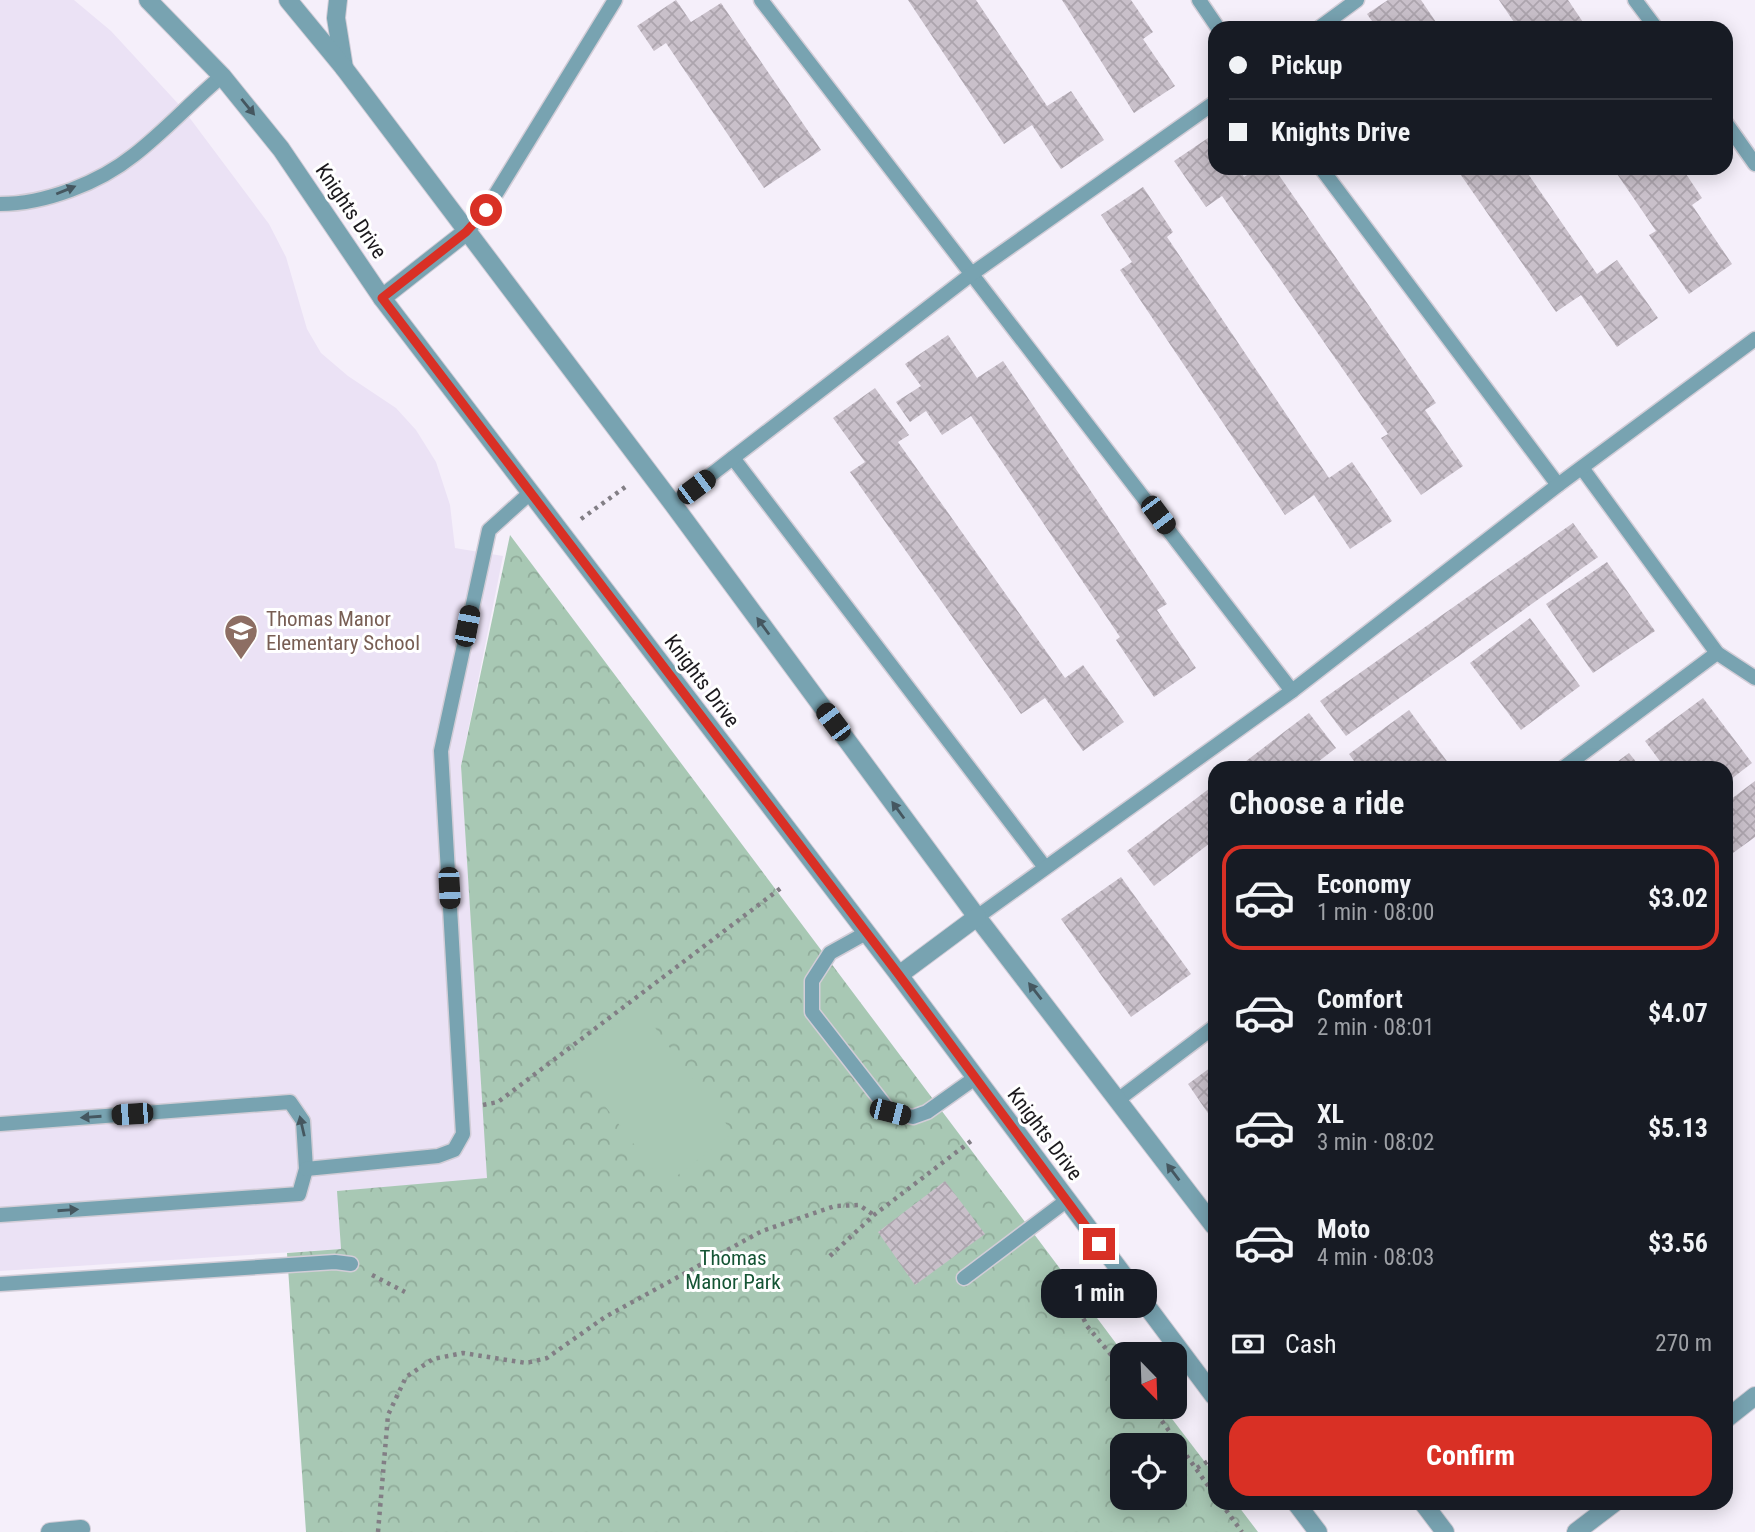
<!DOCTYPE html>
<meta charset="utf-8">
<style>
:root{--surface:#171b24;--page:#242831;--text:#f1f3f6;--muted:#9ea1a6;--line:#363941;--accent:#d93025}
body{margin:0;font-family:"Roboto Condensed",sans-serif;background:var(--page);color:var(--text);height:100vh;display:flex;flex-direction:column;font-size:26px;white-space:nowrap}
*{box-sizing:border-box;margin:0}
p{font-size:23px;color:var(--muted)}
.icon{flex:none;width:38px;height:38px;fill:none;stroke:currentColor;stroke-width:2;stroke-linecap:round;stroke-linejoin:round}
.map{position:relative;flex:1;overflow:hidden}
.details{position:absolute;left:1208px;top:761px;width:525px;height:749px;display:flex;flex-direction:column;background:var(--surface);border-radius:21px;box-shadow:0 4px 18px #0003}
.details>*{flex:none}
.top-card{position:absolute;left:1208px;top:21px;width:525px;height:154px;border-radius:21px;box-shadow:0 4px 18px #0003;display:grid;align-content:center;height:154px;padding:0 21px;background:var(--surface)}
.needle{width:46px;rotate:157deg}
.tools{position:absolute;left:1110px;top:1342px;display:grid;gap:14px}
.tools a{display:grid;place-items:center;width:77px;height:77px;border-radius:14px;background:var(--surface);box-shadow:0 4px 18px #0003;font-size:35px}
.end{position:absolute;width:32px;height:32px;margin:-16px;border:9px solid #d93025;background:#fff;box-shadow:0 0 0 4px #fff}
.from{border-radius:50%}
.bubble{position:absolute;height:49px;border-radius:21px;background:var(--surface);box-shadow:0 4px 18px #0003;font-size:23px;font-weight:700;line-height:49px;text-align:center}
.car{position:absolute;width:21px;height:42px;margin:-21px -10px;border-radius:9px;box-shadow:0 0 5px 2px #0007;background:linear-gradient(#222 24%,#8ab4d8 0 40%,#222 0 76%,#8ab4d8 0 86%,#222 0)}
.top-card b{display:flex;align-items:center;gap:24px;height:66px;font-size:26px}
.top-card b+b{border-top:2px solid var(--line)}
.top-card i{width:18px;height:18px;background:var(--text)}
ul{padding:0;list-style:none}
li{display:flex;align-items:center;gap:21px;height:105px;margin:0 14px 10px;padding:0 7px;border:4px solid transparent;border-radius:21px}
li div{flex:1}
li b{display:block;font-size:26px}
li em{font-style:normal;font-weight:700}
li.on{border-color:var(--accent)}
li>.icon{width:63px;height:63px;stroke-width:1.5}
h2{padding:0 21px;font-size:32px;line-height:84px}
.pay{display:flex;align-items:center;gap:18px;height:77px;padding:0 21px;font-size:26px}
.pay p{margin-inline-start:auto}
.button{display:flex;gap:14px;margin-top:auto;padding:14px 21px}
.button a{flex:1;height:80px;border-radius:21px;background:var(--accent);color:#fff;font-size:28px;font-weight:700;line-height:80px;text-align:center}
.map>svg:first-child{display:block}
.built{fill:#ebe2f5}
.park{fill:url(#park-crowns);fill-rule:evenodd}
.garden{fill:#a8c8b4}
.building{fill:url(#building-cross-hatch)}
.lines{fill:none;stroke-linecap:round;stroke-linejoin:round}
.service-casing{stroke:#d2cdd7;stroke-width:17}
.minor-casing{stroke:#d2cdd7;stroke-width:20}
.tertiary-casing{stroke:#d2cdd7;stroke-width:20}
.path{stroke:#827e85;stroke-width:4.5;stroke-dasharray:3.5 5;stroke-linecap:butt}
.service{stroke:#78a3b1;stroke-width:14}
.minor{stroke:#78a3b1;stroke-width:18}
.tertiary{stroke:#78a3b1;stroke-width:18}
.oneway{fill:#455760}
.route{stroke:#d93025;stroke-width:9}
.labels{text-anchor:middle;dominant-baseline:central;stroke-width:6;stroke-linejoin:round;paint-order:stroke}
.street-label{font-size:21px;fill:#1b191d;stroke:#fff}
.education-label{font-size:21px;fill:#785e54;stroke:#fff;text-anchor:start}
.park-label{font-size:21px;fill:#155535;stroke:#fff}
</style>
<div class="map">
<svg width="1755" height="1532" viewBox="0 0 1755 1532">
<defs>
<pattern id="park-crowns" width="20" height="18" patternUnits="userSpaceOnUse" patternTransform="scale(1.75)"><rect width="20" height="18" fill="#a8c8b4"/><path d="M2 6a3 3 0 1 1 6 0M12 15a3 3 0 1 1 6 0" fill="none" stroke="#90ab9a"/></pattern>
<pattern id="building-cross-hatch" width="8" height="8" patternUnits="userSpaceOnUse" patternTransform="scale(1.75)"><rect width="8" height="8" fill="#c9c0ca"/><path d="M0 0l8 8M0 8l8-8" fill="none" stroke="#aca4ad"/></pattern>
</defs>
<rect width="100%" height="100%" fill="#f5effa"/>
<path class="built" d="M 0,0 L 74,0 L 111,31 L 183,109 L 269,224 L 286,257 L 307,329 L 321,353 L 348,376 L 396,408 L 416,430 L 436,462 L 450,505 L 455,548 L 503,556 L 461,766 L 488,1179 L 338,1191 L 341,1249 L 0,1271 Z"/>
<path class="park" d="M 510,535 L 1124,1354 L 1122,1407 L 1163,1407 L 1214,1474 L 1214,1503 L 1236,1503 L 1258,1532 L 306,1532 L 287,1253 L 341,1249 L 337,1191 L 487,1178 L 461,766 ZM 1122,1446 L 1174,1446 L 1174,1498 L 1122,1498 Z"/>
<path class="garden" d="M 639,1006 L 733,1133 L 665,1185 L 570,1060 Z"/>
<g class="building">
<path d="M 676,0 L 691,22 L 721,3 L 821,150 L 764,188 L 666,43 L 654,51 L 637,26 Z"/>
<path d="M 908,0 L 976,0 L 1047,106 L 1071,91 L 1104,140 L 1061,169 L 1032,125 L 1004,144 Z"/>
<path d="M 1062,0 L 1131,0 L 1153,32 L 1143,39 L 1175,86 L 1134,113 Z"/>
<path d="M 1388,0 L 1421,0 L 1440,28 L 1377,28 L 1367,14 Z"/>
<path d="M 1499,0 L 1568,0 L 1587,28 L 1518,28 Z"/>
<path d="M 1214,134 L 1214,168 L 1238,168 L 1244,177 L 1258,168 L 1274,168 L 1436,403 L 1425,410 L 1463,466 L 1421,495 L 1381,438 L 1388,434 L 1222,196 L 1206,207 L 1174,161 Z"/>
<path d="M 1456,168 L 1524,168 L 1597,274 L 1617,260 L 1658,318 L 1617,347 L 1581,295 L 1556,312 Z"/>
<path d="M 1613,168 L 1682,168 L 1702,198 L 1692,205 L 1732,264 L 1689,294 L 1649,235 L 1656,231 Z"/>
<path d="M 1143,187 L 1173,232 L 1167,237 L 1329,478 L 1352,462 L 1392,521 L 1350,549 L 1314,495 L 1285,515 L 1120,270 L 1132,262 L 1101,215 Z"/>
<path d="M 948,335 L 977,378 L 1003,361 L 1167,604 L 1157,610 L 1196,668 L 1154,697 L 1116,640 L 1120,637 L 971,416 L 942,435 L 926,411 L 910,422 L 896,402 L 921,386 L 905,364 Z"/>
<path d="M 875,388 L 909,435 L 898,442 L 1065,678 L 1083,665 L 1124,722 L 1083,751 L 1045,698 L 1021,714 L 850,472 L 865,462 L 833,418 Z"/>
<path d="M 1573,523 L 1598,557 L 1346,736 L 1320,701 Z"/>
<path d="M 1607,562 L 1655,631 L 1593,673 L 1546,604 Z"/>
<path d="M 1530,618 L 1580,686 L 1521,730 L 1470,663 Z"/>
<path d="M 1703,698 L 1752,763 L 1726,783 L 1726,768 L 1665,768 L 1645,741 Z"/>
<path d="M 1409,710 L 1452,768 L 1359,768 L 1349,754 Z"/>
<path d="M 1309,713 L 1336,748 L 1310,768 L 1237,768 Z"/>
<path d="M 1629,753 L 1641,768 L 1609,768 Z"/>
<path d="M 1755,781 L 1755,837 L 1726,858 L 1726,803 Z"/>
<path d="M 1214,785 L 1214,840 L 1154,886 L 1127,851 Z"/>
<path d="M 1121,877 L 1191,974 L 1131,1017 L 1061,919 Z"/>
<path d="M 1214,1065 L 1214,1122 L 1188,1084 Z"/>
<path d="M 945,1181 L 985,1234 L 915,1285 L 878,1232 Z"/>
</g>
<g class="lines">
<g class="service-casing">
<g id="service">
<path d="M 761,0 L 1292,691"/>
<path d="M 1199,0 L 1218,28"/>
<path d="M 1635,0 L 1656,28"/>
<path d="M 1319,28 L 1357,0"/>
<path d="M 1726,123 L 1755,164"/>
<path d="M 1321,168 L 1558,485"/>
<path d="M 0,204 C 45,204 99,183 134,155 C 165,131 192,101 222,76"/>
<path d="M 466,232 L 486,210 L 615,0"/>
<path d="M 733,458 L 1044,866"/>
<path d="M 1582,468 L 1717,653 L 1755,678"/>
<path d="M 673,504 L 973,273 L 1214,103"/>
<path d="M 1563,768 L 1717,653"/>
<path d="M 977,917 L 1292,691 L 1558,485 L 1755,339"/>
<path d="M 866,933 L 830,953 L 812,981 L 812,1012 L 890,1112 L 913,1117 L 927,1112 L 975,1078"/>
<path d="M 1119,1099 L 1214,1027"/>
<path d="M 0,1124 L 290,1102 L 303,1121 L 306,1169 L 299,1194 L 0,1215"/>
<path d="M 306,1169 L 438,1156 L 454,1150 L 463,1134 L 441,751 L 489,530 L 530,493"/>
<path d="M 964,1278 L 1066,1201"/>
<path d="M 0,1284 L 335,1262 L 351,1264"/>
</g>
</g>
<g class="minor-casing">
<g id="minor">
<path d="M 338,0 L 336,18 L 344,68"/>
<path d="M 1726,1419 L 1755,1396"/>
<path d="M 50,1532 L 81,1529"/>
<path d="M 1576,1532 L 1614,1503"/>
</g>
</g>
<g class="tertiary-casing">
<g id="tertiary">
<path d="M 148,0 L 222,76 L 281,149 L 382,298 L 899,975 L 1214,1396"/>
<path d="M 288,0 L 344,68 L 673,504 L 977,917 L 1214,1226"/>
<path d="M 382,298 L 466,232"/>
<path d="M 899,975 L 977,917"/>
<path d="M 1296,1503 L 1318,1532"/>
<path d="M 1423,1503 L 1445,1532"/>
</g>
</g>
<g class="path">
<path d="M 581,519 L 628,485"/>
<path d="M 483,1105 L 498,1102 L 781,888"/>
<path d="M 830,1256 L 874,1215 L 971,1141"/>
<path d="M 372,1275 L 405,1292"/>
<path d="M 1083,1287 L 1077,1305 L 1087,1326 L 1122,1368"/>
<path d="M 1152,1407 L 1214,1494"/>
<path d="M 1197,1468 L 1210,1460"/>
<path d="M 1221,1503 L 1242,1532"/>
<path d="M 378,1532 L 388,1415 L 406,1377 L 433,1359 L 463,1353 L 526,1363 L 547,1358 L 605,1317 L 762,1231 L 835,1206 L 859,1205 L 874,1215"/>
</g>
<use href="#service" class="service"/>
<use href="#minor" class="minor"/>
<use href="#tertiary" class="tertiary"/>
</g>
<defs><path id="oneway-solid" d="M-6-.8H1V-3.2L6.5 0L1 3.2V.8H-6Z" transform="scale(1.75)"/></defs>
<g class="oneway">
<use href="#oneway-solid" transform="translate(248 107) rotate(51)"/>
<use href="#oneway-solid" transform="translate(66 190) rotate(-22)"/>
<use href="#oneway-solid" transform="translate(763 626) rotate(-126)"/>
<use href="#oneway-solid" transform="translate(898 810) rotate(-126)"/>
<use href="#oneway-solid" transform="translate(1035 991) rotate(-128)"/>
<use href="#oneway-solid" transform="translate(91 1117) rotate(176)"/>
<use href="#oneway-solid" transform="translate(302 1126) rotate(-103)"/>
<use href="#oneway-solid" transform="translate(1173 1172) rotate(-127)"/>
<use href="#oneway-solid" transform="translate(68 1210) rotate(-4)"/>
</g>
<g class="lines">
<path class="route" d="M 486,210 L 466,232 L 382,298 L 899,975 L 1099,1244"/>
</g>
<defs>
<g id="school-pin" transform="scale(1.75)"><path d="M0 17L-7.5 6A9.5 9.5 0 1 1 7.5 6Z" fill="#8d6e63" stroke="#fff"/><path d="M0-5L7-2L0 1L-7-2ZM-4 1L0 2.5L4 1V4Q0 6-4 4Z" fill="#fff"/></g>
</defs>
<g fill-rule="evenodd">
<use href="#school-pin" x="241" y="631"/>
</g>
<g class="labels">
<g class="street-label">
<text transform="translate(351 211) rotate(56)">Knights Drive</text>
<text transform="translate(702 681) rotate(53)">Knights Drive</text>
<text transform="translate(1045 1134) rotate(53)">Knights Drive</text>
</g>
<g class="education-label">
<text x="266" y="619">Thomas Manor<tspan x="266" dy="24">Elementary School</tspan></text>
</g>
<g class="park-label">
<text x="733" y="1258">Thomas<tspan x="733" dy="24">Manor Park</tspan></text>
</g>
</g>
</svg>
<div class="tools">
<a><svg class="needle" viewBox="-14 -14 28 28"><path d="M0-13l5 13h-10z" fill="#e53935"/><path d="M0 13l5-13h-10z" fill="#9ea1a6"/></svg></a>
<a><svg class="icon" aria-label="locate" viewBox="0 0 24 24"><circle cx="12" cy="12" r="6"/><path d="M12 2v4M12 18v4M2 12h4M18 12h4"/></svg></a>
</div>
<i class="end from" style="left:486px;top:210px"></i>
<i class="end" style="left:1099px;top:1244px"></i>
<div class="bubble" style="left:1041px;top:1269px;width:116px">1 min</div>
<i class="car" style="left:696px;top:487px;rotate:53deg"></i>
<i class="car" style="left:1158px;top:515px;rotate:143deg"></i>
<i class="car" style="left:467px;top:626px;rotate:11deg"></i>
<i class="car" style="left:833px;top:722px;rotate:323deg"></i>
<i class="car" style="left:449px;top:888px;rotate:177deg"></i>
<i class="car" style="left:890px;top:1112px;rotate:104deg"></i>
<i class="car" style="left:132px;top:1114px;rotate:266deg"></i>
<div class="top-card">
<b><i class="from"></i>Pickup</b>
<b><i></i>Knights Drive</b>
</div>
<section class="details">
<h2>Choose a ride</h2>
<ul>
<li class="on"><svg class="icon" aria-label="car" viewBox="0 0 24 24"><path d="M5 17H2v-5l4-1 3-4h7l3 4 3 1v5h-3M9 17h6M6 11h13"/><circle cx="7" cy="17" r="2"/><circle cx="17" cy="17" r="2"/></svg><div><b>Economy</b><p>1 min · 08:00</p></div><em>$3.02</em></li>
<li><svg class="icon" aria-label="car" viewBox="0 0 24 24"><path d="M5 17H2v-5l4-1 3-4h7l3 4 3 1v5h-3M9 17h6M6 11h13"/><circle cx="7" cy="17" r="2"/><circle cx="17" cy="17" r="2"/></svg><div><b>Comfort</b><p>2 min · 08:01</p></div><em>$4.07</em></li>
<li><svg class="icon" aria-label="car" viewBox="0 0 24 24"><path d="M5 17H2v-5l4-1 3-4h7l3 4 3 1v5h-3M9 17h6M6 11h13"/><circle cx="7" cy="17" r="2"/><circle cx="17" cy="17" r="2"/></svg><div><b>XL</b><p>3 min · 08:02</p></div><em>$5.13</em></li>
<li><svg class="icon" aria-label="car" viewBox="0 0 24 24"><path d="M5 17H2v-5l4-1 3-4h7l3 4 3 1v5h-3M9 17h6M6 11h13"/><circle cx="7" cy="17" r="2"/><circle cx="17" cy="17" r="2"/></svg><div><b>Moto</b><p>4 min · 08:03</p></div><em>$3.56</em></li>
</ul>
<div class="pay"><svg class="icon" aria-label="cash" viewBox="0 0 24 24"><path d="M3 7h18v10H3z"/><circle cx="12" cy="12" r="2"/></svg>Cash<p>270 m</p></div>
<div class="button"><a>Confirm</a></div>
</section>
</div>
